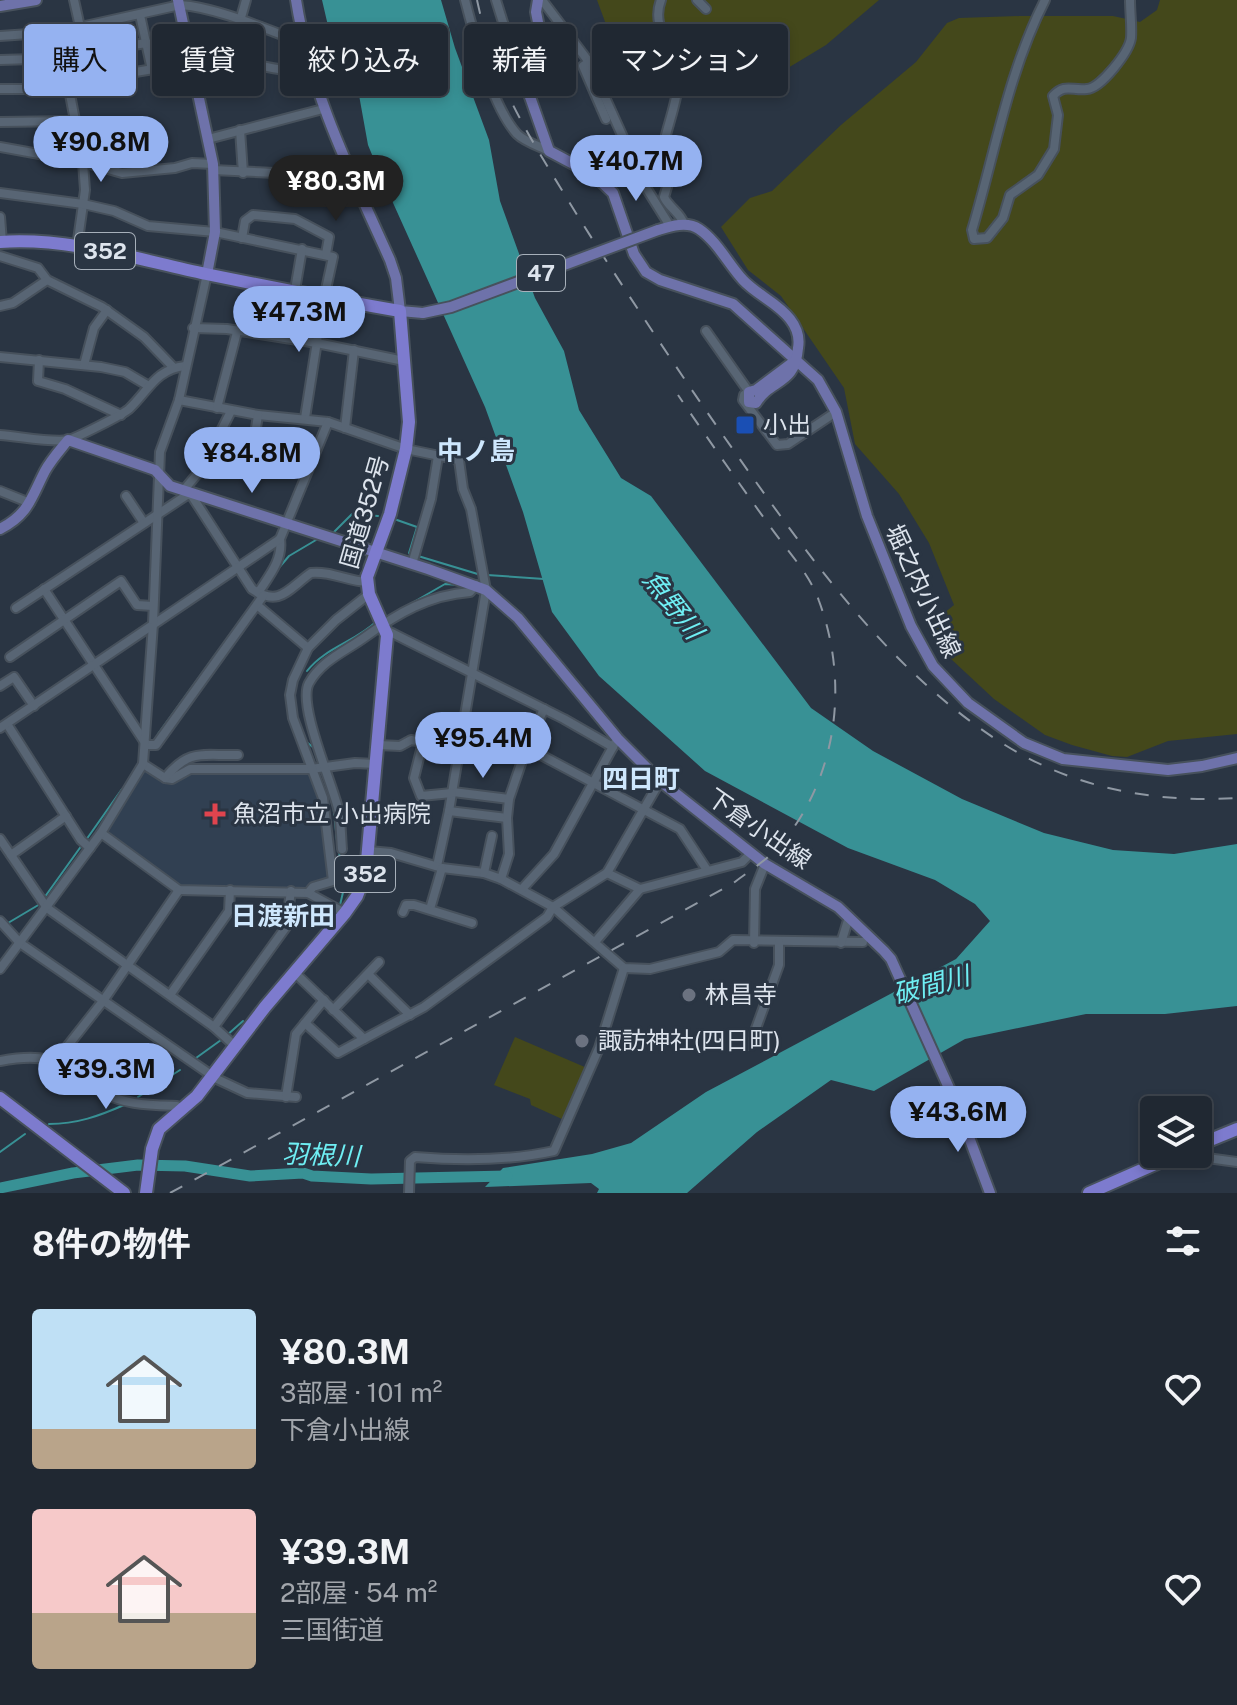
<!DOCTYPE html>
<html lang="ja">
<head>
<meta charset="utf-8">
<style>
  body { margin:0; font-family:"Public Sans","Noto Sans JP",sans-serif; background:#2d343e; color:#f1f3f6; height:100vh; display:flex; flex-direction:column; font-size:30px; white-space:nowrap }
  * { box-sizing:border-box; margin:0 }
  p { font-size:26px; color:#a2a6ac }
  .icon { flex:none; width:44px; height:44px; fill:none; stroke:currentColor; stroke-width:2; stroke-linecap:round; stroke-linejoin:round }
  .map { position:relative; height:1193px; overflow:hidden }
  .sheet { display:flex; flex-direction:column; background:#202832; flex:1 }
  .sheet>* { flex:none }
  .guide { position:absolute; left:24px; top:24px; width:800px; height:72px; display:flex; gap:16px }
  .fabs { position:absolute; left:1140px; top:1096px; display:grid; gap:16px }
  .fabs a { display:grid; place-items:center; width:72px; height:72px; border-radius:8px; background:#202832; box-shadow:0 4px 12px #0003,0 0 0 2px #3d444d; font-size:40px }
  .price { position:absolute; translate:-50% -68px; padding:0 18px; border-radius:28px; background:#95b2f1; color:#111; font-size:26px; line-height:52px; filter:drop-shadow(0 2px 4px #0008) }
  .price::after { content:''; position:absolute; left:50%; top:48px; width:24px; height:18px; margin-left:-12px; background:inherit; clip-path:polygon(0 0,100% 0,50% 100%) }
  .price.active { background:#222; color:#fff }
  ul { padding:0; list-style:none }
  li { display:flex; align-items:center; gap:24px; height:200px; padding:0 32px }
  li span { display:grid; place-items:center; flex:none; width:224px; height:160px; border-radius:8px; color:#555 }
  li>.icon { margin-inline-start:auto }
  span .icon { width:96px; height:96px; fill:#fffc; stroke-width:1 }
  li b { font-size:34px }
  h2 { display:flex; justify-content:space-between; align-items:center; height:96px; padding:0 32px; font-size:34px }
  .tag { padding:0 28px; border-radius:8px; background:#202832; box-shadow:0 4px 12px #0003,0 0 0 2px #3d444d; font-size:28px; line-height:72px }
  .tag.active { background:#95b2f1; color:#111 }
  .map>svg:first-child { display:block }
  .built { fill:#314052 }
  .green { fill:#44481b }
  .water { fill:#389195 }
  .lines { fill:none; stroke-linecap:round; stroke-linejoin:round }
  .stream { stroke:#389195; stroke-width:2 }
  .river { stroke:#389195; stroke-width:11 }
  .minor-casing { stroke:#47515c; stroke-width:12 }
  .major-casing { stroke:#47515c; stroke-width:14 }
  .highway-casing { stroke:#47515c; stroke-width:16 }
  .minor { stroke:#586574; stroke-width:8 }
  .major { stroke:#6e72aa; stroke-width:10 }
  .highway { stroke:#7d7bce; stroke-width:12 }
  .rail { stroke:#8f98a3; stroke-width:2; stroke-dasharray:14 14; stroke-linecap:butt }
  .major-bridge-casing { stroke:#47515c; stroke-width:14; stroke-linecap:butt }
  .major-bridge { stroke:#6e72aa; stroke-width:10 }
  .transit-dot { fill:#1a4fb4; stroke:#2a3543; stroke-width:3 }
  .health-dot { fill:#e0444e; stroke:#2a3543; stroke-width:3 }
  .worship-dot { fill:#6b7280; stroke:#2a3543; stroke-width:3 }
  .labels { text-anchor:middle; stroke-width:6; stroke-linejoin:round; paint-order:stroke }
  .shield { fill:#2a3543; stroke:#a7b0ba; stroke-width:2 }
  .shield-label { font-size:22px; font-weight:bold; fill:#dde4ed }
  .poi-label { font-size:24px; fill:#dde4ed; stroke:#2a3543; text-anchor:start }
  .street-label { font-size:24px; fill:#dde4ed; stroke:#2a3543 }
  .neighbourhood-label { font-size:26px; font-weight:bold; fill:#cee7fd; stroke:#2a3543 }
  .water-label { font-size:26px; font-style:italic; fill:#6feff4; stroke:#2a3543 }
</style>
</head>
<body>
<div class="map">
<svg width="1237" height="1193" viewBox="0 0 1237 1193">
  <rect width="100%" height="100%" fill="#2a3543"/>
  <polygon class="built" points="144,769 165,783 174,782 186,774 312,775 319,796 330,881 300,888 169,887 96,833"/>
  <g class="green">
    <polygon points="597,0 879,0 826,45 773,77 696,27 611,38"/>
    <polygon points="1160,0 1237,0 1237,734 1168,741 1127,757 1112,756 1072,745 1045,735 994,699 936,645 928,626 954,605 929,543 899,494 855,444 844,388 781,296 748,270 721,227 750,198 772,191 841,125 916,62 947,23 959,18 1020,16 1113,16 1140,22 1157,10"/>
    <polygon points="515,1037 587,1068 566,1116 562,1119 531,1105 530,1099 494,1085"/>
  </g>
  <polygon class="water" points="322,0 441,0 455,48 489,140 500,201 535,298 564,351 579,410 621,478 651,496 811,708 873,751 962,799 1044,833 1113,850 1174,854 1237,844 1237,1006 1165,1014 1086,1014 965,1039 874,1091 831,1080 757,1132 687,1193 597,1193 599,1189 591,1183 485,1187 503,1168 592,1154 631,1143 706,1092 956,959 990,921 975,904 935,880 848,848 705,771 599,676 552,612 523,512 485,407 380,174 368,145 359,95 332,43"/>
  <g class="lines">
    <g class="stream">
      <polyline points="397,520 417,527 409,553 412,554"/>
      <polyline points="334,532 352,514 378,516"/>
      <polyline points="418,556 481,575"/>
      <polyline points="277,570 289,556 316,540"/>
      <polyline points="487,575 544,579"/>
      <polyline points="405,607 445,584 460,585"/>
      <path d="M307,671C326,647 355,642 377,621"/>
      <polyline points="158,734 255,600"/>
      <polyline points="304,740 314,748"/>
      <polyline points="333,803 337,841"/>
      <polyline points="86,840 122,789"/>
      <polyline points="339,851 344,888 340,905"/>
      <polyline points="44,898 82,845"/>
      <polyline points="8,923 40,904"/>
      <polyline points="226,1036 243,1021"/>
      <polyline points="196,1058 221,1040"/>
      <polyline points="138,1097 180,1070"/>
      <path d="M49,1124C77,1124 99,1116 124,1105"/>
      <polyline points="0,1152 25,1134"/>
    </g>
    <polyline class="river" points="0,1188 73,1173 138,1165 185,1166 250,1176 303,1173 312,1176 371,1179 507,1176"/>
    <defs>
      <g id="minor">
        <polyline points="74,0 80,27"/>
        <path d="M465,0C475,37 491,105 517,134C525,142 539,146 549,151"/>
        <polyline points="496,0 520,77 529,94"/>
        <polyline points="542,0 589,62 645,186 670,226"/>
        <path d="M661,0C650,28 674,45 678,71C680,93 670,118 665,139L661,144L670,177L664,197C669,208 680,212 684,224"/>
        <polyline points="697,0 706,9"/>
        <path d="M1045,0C1008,73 995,153 972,230L974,239L987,238L1003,218L1010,195L1038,175L1054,149L1058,115L1053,96C1065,83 1072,91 1087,89C1101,88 1129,52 1131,38C1132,26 1130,13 1130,0"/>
        <polyline points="140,15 152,70"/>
        <polyline points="240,21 246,0"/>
        <polyline points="58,32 83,162 85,190 77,247"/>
        <path d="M0,36L58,32L180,5C216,7 268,30 303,43"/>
        <polyline points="0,60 34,59 147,43"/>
        <polyline points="248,62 260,27"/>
        <polyline points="589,62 583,66 606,119"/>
        <path d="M619,72C628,65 632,62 643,69L650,68L638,47"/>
        <path d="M0,89H34L213,59C246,60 278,73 310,71"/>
        <polyline points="0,122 76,121"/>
        <polyline points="240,130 243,173"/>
        <polyline points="208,139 323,109"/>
        <polyline points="0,147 83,162 122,173 175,168 192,163 213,164"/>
        <polyline points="213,170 316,175 349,168"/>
        <polyline points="0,193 83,204 114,211 148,226 215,232 333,257 323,303 305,418"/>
        <polyline points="0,217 2,242"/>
        <polyline points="242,238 245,221 253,215 295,219 329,237 326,254"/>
        <polyline points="0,256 38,268 47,280 102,307 144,337 173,367"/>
        <polyline points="295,290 302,249"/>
        <polyline points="0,306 13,303 47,280"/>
        <polyline points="193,328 227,329 317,343 404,361"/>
        <polyline points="706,331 749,392 744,395 743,400 777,445 788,444 836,412"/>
        <polyline points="0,357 101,367 125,372 147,385"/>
        <polyline points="39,360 38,381 65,389 121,415"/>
        <polyline points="84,365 94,328 107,310"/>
        <polyline points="179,400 258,415 328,422 406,449 459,460 463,489 471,509 486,590 449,811 437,866"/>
        <polyline points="217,408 237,332"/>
        <polyline points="345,428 354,350"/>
        <path d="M0,435C17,436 53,443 68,440C76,438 122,415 129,409C148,391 156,369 185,366"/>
        <polyline points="245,443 254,441 258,415"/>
        <polyline points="0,491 30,503"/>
        <polyline points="183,491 203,467 231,411"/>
        <polyline points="126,496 144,523"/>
        <polyline points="412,564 431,499 438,456"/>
        <polyline points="44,589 146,744"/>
        <path d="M258,593C269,576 283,560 280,539"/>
        <polyline points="257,605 308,648"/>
        <path d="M16,608L190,493L252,589C280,608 289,588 311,573C331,571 347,581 367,582"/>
        <polyline points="386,630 564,719 613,747"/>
        <polyline points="10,657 121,581 137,605 153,606"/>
        <polyline points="0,686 14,677 34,706"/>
        <polyline points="7,724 81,840 90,848"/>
        <polyline points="0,728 280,539 328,422"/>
        <polyline points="461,731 509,738 680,829 707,870"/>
        <polyline points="146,745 156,745 263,596"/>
        <polyline points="378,745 400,746 411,740 423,742"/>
        <polyline points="143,764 165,778 172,779 190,769 311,769 355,763 376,764"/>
        <path d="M165,778C190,748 202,756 238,755"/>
        <polyline points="453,792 509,799"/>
        <polyline points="452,793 421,796 414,778 423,742 461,746"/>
        <polyline points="449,811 507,818"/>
        <polyline points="101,833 179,890 308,893 345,913"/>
        <polyline points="0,839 47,908 214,1027 235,1046"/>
        <path d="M342,849C341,837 341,824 339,812C333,784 297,705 309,683C322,660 346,651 365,637C398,613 429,595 470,592L476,585"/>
        <polyline points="369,851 391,853 442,868 484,873 501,879 553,907 624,968 650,969 719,952 733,940 863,942"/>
        <polyline points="11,855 66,816"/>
        <polyline points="484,873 492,836"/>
        <polyline points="607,873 640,889"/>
        <polyline points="501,879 509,854 507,818 509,799 527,746 544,709"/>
        <polyline points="522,889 554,854 615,743"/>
        <polyline points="308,893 313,887 333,881 323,798 293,718 290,695 293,680 308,648 336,620 369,594"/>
        <polyline points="430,909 442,868"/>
        <polyline points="403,912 406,905 414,905 472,923"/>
        <polyline points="0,921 20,943 217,1079 247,1093 296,1097"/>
        <polyline points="595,942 640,889 742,862 751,853"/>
        <polyline points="754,943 755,889 765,864"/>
        <polyline points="841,943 849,917"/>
        <polyline points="0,969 101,833 143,764 153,624 160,452 179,400 207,274"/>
        <polyline points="294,972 364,1039 424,1007 547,917 553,907 607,873 660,781"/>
        <polyline points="368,974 410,1015"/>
        <polyline points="170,995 229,911 230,890"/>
        <polyline points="333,1010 379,962"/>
        <polyline points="305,1023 338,1053 364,1039"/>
        <polyline points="214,1027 286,927 291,891"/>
        <polyline points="750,1045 779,965 779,942"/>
        <path d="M0,1061C52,1051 57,1063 98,1090C122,1105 150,1105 177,1106L183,1109"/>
        <polyline points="55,1062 103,1001 179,890"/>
        <polyline points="286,1097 296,1034 324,1000"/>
        <polyline points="1178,1154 1237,1162"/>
        <path d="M409,1193L410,1161L415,1157C462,1161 508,1161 554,1151L599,1048L624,968"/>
      </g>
      <g id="major">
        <polyline points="178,0 213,164 215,232 207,274"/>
        <path d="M296,0C311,95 351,173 390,260L396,278L400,311L423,313"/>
        <polyline points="538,0 536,12 542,43 529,94 549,151 594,175 613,193 634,254 646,272 660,280 733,304 818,380 836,412 867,516 911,626 933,666 968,703 1024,743 1063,759 1168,770 1202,766 1237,758"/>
        <polyline points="0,6 36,0"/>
        <path d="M658,230C671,226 687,221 699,229C717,241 729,265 743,280C757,295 778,303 790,319C797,328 800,337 798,348C795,386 771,378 756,403L749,402V392L756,390L796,360"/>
        <path d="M0,529C29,514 31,498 45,471C51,460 60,450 68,440L155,470L170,486L428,569L486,590L518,618L618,739L660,781L765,864L838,907L884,951L891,959L958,1108L990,1193"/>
      </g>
      <g id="highway">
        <path d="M0,242C70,237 139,260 206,274C270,287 335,300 400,311L409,422L406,449L390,514L367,577L369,594L387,635L366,872L357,896L345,913L265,1007L197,1096L159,1129L152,1149L146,1193"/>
        <polyline points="0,1098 124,1193"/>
        <polyline points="1198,1145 1237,1129"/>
        <polyline points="1089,1193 1178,1154"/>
      </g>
    </defs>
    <use href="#minor" class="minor-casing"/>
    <use href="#major" class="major-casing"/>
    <use href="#highway" class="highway-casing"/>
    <use href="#minor" class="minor"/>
    <use href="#major" class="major"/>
    <use href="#highway" class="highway"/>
    <g class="rail">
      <path d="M477,0C494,78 519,120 560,187C589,235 620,282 651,329C690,388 730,446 771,503C837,594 909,685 1005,745C1076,789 1155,803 1237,798"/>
      <path d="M170,1193L732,884C749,871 769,859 783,842C838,774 849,682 819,601C810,574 785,548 769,525C738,482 708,439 678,395"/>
    </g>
    <defs>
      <polyline id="major-bridge" points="423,313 451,307 658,230"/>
    </defs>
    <use href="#major-bridge" class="major-bridge-casing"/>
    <use href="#major-bridge" class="major-bridge"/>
  </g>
  <rect class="transit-dot" x="735" y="415" width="20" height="20" rx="4"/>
  <path class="health-dot" d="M211 802h8v8h8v8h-8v8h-8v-8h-8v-8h8z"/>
  <g class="worship-dot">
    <circle cx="689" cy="995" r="8"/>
    <circle cx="582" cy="1041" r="8"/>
  </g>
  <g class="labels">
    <g class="shield">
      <rect x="75" y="233" width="60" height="36" rx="6"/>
      <rect x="517" y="255" width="48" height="36" rx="6"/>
      <rect x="335" y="856" width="60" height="36" rx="6"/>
    </g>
    <g class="shield-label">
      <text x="105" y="259">352</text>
      <text x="541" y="281">47</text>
      <text x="365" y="882">352</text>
    </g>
    <g class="poi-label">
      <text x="763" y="433">小出</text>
      <text x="233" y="822">魚沼市立 小出病院</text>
      <text x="705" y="1003">林昌寺</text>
      <text x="598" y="1049">諏訪神社(四日町)</text>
    </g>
    <g class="street-label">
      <text transform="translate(365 512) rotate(-74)" y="8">国道352号</text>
      <text transform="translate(923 591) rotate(65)" y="8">堀之内小出線</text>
      <text transform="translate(759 829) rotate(35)" y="8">下倉小出線</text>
    </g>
    <g class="neighbourhood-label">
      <text x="476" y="460">中ノ島</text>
      <text x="641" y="788">四日町</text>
      <text x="283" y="925">日渡新田</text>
    </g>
    <g class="water-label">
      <text transform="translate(673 605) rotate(52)" y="9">魚野川</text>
      <text transform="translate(931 985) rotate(-15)" y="9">破間川</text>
      <text transform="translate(321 1155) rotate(2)" y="9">羽根川</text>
    </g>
  </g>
</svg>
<div class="fabs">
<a><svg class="icon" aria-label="layers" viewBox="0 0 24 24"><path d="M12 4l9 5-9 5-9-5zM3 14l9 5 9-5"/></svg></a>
</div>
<b class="price" style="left:101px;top:184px">¥90.8M</b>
<b class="price" style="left:636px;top:203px">¥40.7M</b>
<b class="price active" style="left:336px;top:223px">¥80.3M</b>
<b class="price" style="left:299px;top:354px">¥47.3M</b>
<b class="price" style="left:252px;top:495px">¥84.8M</b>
<b class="price" style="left:483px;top:780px">¥95.4M</b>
<b class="price" style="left:106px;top:1111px">¥39.3M</b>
<b class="price" style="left:958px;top:1154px">¥43.6M</b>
<div class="guide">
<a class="tag active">購入</a>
<a class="tag">賃貸</a>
<a class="tag">絞り込み</a>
<a class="tag">新着</a>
<a class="tag">マンション</a>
</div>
</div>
<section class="sheet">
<h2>8件の物件<svg class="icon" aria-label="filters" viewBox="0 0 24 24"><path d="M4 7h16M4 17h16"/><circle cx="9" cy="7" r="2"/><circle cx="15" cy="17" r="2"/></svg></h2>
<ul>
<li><span style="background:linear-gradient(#bfe0f5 75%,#b9a48a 0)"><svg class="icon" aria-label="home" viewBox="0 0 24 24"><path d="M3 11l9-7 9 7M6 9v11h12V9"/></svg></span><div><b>¥80.3M</b><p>3部屋 · 101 m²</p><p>下倉小出線</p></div><svg class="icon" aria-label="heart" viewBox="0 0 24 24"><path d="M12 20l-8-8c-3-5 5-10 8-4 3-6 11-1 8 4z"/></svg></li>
<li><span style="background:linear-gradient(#f6c9c9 65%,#b9a48a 0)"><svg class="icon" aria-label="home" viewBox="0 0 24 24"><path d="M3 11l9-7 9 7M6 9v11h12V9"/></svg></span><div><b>¥39.3M</b><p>2部屋 · 54 m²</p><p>三国街道</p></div><svg class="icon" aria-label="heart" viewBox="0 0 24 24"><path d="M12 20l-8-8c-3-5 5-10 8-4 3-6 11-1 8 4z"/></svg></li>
</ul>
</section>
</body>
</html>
